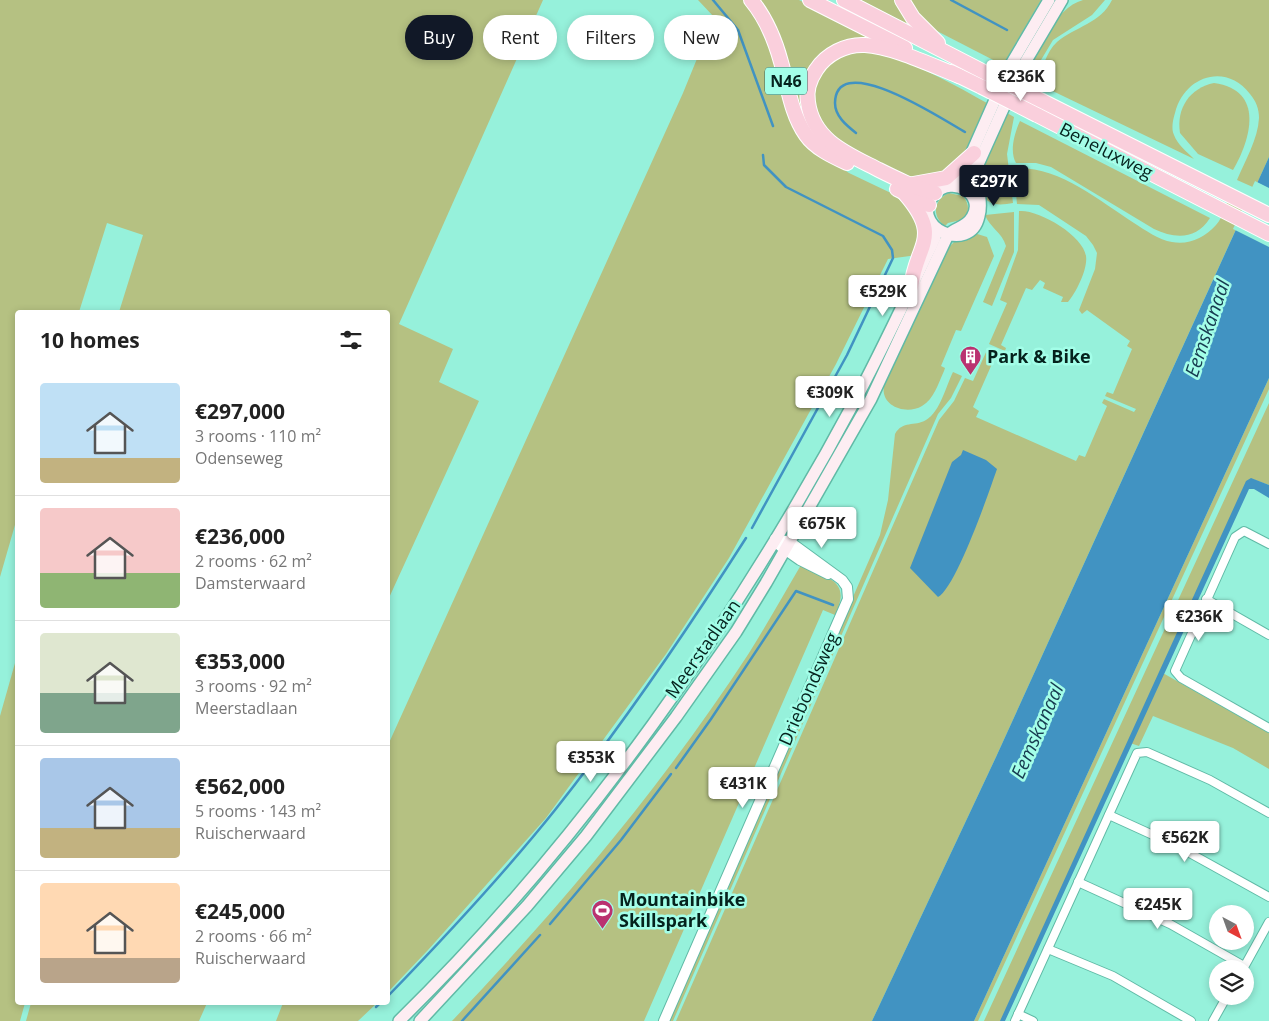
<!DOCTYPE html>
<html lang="en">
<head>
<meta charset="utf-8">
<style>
  body { margin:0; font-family:"Open Sans",sans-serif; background:#f2f2f2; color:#222; height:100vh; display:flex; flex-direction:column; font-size:19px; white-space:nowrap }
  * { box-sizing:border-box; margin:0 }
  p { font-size:16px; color:#767676 }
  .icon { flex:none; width:28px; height:28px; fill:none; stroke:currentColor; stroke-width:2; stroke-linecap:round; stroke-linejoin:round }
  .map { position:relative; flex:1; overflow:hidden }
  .drawer { position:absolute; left:15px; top:310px; width:375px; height:695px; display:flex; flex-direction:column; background:#fff; border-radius:5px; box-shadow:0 2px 8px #0003 }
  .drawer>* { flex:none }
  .banner { position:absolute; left:405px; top:15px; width:475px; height:45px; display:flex; gap:10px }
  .needle { width:32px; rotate:139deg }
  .fabs { position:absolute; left:1209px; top:905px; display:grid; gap:10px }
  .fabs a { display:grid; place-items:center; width:45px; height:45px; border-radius:50%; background:#fff; box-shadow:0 2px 8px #0003; font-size:25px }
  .price { position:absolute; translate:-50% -42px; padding:0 11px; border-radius:5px; background:#fff; color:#222; font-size:16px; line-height:32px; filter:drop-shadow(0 1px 2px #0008) }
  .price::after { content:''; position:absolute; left:50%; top:30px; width:15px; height:11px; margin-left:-8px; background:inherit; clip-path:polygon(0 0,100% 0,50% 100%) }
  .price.selected { background:#111827; color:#fff }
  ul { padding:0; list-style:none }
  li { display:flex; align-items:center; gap:15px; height:125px; padding:0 25px }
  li+li { border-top:1px solid #e0e0e0 }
  li span { display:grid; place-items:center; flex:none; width:140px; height:100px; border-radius:5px; color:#555 }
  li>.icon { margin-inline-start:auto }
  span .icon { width:60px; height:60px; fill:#fffc; stroke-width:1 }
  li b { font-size:21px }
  h2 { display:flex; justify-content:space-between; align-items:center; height:60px; padding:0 25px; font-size:21px }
  .tag { padding:0 18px; border-radius:22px; background:#fff; box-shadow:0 2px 8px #0003; font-size:18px; line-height:45px }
  .tag.selected { background:#111827; color:#fff }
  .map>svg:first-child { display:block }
  .green { fill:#b5c182 }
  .water { fill:#4193c2 }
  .pier { fill:#96f1db }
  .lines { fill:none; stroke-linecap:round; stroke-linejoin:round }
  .stream { stroke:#4193c2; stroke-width:2.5 }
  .minor-casing { stroke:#60baa6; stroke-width:10 }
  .tertiary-casing { stroke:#60baa6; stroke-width:12 }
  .secondary-casing { stroke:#60baa6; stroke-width:14 }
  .trunk-casing { stroke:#fff; stroke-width:16 }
  .minor { stroke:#fff; stroke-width:8 }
  .tertiary { stroke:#fff; stroke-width:10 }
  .secondary { stroke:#fdedf2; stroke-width:11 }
  .trunk { stroke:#facfdc; stroke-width:14 }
  .trunk-bridge-casing { stroke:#fff; stroke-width:16; stroke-linecap:butt }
  .trunk-bridge { stroke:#facfdc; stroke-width:14 }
  .labels { text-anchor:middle; stroke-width:5; stroke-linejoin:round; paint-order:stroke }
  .shield { fill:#a3fee8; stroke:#34645a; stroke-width:1 }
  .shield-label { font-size:16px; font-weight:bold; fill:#05221d }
  .street-label { font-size:18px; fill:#05221d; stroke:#a3fee8 }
  .poi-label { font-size:18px; font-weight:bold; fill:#05221d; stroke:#a3fee8; text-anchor:start }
  .water-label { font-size:19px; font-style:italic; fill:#163a4f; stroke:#a3fee8 }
</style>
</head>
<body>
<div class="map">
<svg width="1269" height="1021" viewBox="0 0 1269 1021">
  <rect width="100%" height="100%" fill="#96f1db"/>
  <g class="green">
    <polygon points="0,0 543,0 399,324 453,349 439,382 479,401 388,600 388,312 119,312 143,235 107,223 79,312 18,312 17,518 0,577"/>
    <polygon points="698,0 745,0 765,32 786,98 831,161 849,173 893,194 908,207 919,225 917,255 888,259 836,364 729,558 666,654 546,818 428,950 388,992 388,745 683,93 714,17"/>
    <polygon points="756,0 799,0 878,40 869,42 812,67 814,135 800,113"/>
    <polygon points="860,0 900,0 923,32"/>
    <polygon points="908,0 1041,0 1003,65 933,29 921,20"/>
    <path d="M1083,0H1105L1092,15L1053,40L1029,80L1026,78C1037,53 1054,8 1083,0Z"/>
    <path d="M1112,0H1269V157L1255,188L1237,180C1245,161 1258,139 1259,118C1259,109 1256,101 1250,94C1226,62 1184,76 1175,113C1173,119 1171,129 1174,135C1177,144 1187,152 1194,159L1036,83C1042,70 1046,52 1057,42C1075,27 1101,23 1112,0Z"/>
    <path d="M852,51C901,53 945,80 987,103L965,152L950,172L915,179L847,149L831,140L814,108L815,85L820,73L830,61Z"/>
    <path d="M1214,83C1265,90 1251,139 1233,170L1198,154L1180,133C1176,108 1190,88 1214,83Z"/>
    <path d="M1007,113L1014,117L1007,154L1013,203C1006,204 997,206 990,202C965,190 1000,130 1007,113Z"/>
    <path d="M1020,121L1210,218C1196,240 1175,239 1154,229L1051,167L1036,163H1016C1009,151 1015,132 1020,121Z"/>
    <path d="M1019,168C1061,168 1100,201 1134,223C1145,230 1159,240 1172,242C1189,245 1204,238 1216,225C1223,218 1226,204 1230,194L1248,203L996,757L872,1021H676L939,420L954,401L965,378L973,381L987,350L1003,357L1001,359L995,357L973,407L979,411L976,417L1076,461L1079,455L1085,457L1107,406L1102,403L1104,399L1134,412L1136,409L1105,396L1107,392L1113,394L1132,349L1127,346L1130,341L1087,310L1082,314L1079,310L1095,269L1097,253L1093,245L1086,236L1039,205L1017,204L1014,172Z"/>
    <path d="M949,193L963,196C970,205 970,213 961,220L948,223L945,226C931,216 934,199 949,193Z"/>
    <path d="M1019,211C1038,209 1083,235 1086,256C1088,269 1076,293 1068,302H1061L1063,297L1043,288L1045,283L1040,280L1032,290L1026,288L1001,345L1006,348L1005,351L989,344L1007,303L1000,300L1018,250Z"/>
    <path d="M1014,212V252L992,306L983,302L1006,246C1002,232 990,228 985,215Z"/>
    <path d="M974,233L987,237L994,256L961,331L956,330L941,366L945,368L944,371C938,384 934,399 922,406C905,416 877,405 885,382L949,247L956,240Z"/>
    <path d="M953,372L962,376L951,398L938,414L673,1021H668L880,535L888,500L895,434C903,420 914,427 926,420C940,412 946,386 953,372Z"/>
    <polygon points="1269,378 1269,389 978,1021 974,1021"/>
    <polygon points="1269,403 1269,485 1252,479 1161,672 1269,733 1269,769 1233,748 1153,716 1139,746 1130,743 1001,1021 984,1021"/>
    <path d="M801,565C828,579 852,580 835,615L823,610L644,1021H452C560,907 663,785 749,653C767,624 784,594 801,565Z"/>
    <polygon points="17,656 18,1002 25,1003 20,1021 0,1021 0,716"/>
    <polygon points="31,1003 31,1002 207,1003 199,1021 26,1021"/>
    <polygon points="283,1003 283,1002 377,1003 358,1021 276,1021"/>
  </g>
  <g class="water">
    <polygon points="1269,157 1269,378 974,1021 872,1021 996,757"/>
    <path d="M963,450L986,460L997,469C989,492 956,588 938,597L910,568L952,462L961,455Z"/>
    <polygon points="1251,478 1269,485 1269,498 1254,489 1249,489 1005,1021 1000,1021 1246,481"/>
  </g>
  <polygon class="pier" points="1255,181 1269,188 1269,247 1233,229"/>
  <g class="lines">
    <g class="stream">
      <polyline points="713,0 738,30 773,126"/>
      <polyline points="951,0 1007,30"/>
      <path d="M856,133C846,125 835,116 835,103C836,48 945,121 965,132"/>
      <polyline points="752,528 847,355 893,258 892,250 883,236 786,187 764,165 763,155"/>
      <polyline points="676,768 711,719 796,591 833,605"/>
      <polyline points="550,924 621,840 671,774"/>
      <path d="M388,996C446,936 503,875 555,810C624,723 686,632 746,538"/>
      <polyline points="376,1007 381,1002"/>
      <polyline points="462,1021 540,935"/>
    </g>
    <defs>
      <g id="minor">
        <polyline points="1269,544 1244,531 1235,537 1175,671 1181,678 1269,728"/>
        <polyline points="1206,599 1269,635"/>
        <polyline points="1109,815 1177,846 1269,897"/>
        <polyline points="1078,882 1170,924 1244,966"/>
        <polyline points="1048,949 1113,976 1191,1021"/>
        <polyline points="1243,969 1269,922"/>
        <polyline points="1018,1014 1033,1021"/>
        <polyline points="1015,1021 1137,753 1147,752 1210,780 1269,813"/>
        <polyline points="1213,1021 1227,996"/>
      </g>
      <g id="tertiary">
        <polyline points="780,546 800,560 828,574"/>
        <polyline points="664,1021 848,599 847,587 842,580 790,542 775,539"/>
      </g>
      <g id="secondary">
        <polyline points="972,178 1020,71 1062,0"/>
        <polyline points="957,186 1010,66 1049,0"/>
        <path d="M399,1021C583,841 738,620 859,393C886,342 910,290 935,238L937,229"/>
        <path d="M420,1021L527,906L586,836L676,717L736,632L766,583L871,399L948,235C955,227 966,228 972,217C986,194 952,175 935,194C906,225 970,257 979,216C983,202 977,185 975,171"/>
      </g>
      <g id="trunk">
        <path d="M751,0C766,18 775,40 781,62C788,86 791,114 806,135C815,148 832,156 847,163"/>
        <polyline points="810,0 905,48"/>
        <polyline points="844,0 988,74"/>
        <polyline points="902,0 913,18 938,43"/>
        <polyline points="951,72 982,87"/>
        <polyline points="1042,101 1269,215"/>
        <polyline points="1037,115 1269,234"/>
        <polyline points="913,184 946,178 974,153"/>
        <polyline points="897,189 929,205"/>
        <path d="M935,193C915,188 897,179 879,170C848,154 813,141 808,102C806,91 810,79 816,70C826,54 846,44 865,45C891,46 933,66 959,76"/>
        <path d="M905,194C943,238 916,244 911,287"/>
      </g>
    </defs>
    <use href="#minor" class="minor-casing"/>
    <use href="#tertiary" class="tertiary-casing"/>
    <use href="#secondary" class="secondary-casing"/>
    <use href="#trunk" class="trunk-casing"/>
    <use href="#minor" class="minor"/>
    <use href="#tertiary" class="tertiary"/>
    <use href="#secondary" class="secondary"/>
    <use href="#trunk" class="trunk"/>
    <defs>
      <g id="trunk-bridge">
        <polyline points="988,74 1042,101"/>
        <polyline points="982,87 1037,115"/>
      </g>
    </defs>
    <use href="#trunk-bridge" class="trunk-bridge-casing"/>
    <use href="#trunk-bridge" class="trunk-bridge"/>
  </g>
  <defs>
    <symbol id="building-pin" viewBox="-11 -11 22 30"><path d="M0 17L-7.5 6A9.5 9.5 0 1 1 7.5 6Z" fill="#ba3270" stroke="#a3fee8"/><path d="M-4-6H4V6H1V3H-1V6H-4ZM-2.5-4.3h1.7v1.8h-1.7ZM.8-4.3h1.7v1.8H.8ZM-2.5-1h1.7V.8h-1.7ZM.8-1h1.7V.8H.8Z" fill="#fff"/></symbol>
    <symbol id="stadium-pin" viewBox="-11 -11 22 30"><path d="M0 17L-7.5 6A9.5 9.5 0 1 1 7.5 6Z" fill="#ba3270" stroke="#a3fee8"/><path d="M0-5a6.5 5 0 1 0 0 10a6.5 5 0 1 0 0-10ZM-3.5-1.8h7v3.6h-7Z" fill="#fff"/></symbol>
  </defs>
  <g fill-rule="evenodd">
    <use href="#building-pin" x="958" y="344" width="25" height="34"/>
    <use href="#stadium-pin" x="590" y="898" width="25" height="34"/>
  </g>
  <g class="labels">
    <rect class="shield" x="765" y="67.5" width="42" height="27" rx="4"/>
    <g class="shield-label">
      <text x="786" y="87">N46</text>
    </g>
    <g class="street-label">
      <text transform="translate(1106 151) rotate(27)" y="6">Beneluxweg</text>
      <text transform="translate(703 649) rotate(-55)" y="6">Meerstadlaan</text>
      <text transform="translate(809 689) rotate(-66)" y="6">Driebondsweg</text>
    </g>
    <g class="poi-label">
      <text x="987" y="363">Park &amp; Bike</text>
      <text x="619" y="906">Mountainbike<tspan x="619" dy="21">Skillspark</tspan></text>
    </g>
    <g class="water-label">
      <text transform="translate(1207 328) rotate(-71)" y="7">Eemskanaal</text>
      <text transform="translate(1037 731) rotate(-66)" y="7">Eemskanaal</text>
    </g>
  </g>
</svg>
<div class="fabs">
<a><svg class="needle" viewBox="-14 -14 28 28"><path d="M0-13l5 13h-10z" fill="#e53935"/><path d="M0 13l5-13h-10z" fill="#767676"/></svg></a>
<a><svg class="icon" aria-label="layers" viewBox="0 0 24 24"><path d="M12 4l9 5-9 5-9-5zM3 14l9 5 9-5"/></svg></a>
</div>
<b class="price" style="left:1021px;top:102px">€236K</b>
<b class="price selected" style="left:994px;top:207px">€297K</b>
<b class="price" style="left:883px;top:317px">€529K</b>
<b class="price" style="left:830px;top:418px">€309K</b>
<b class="price" style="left:822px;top:549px">€675K</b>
<b class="price" style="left:1199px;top:642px">€236K</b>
<b class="price" style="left:591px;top:783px">€353K</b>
<b class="price" style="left:743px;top:809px">€431K</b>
<b class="price" style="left:1185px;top:863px">€562K</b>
<b class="price" style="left:1158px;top:930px">€245K</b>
<div class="banner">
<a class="tag selected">Buy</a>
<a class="tag">Rent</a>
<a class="tag">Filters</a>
<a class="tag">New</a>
</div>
<section class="drawer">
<h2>10 homes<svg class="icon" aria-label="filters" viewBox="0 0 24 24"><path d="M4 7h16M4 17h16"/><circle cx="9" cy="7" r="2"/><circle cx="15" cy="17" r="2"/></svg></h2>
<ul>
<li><span style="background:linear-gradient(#bfe0f5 75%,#c2b280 0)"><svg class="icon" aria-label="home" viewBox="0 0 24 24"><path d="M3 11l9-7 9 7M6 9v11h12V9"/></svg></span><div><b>€297,000</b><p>3 rooms · 110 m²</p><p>Odenseweg</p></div></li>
<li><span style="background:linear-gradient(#f6c9c9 65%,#8fb573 0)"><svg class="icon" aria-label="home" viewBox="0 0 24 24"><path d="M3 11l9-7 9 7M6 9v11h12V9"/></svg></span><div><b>€236,000</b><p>2 rooms · 62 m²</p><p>Damsterwaard</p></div></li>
<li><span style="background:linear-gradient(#dfe7d0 60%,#7fa58c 0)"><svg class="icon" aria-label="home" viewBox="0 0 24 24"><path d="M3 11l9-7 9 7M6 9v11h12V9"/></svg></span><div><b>€353,000</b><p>3 rooms · 92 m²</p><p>Meerstadlaan</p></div></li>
<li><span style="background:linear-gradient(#a9c7e8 70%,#c2b280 0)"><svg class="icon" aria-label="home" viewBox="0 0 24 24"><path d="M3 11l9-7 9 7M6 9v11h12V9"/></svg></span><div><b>€562,000</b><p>5 rooms · 143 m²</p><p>Ruischerwaard</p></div></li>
<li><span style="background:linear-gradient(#ffd9b3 75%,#b9a48a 0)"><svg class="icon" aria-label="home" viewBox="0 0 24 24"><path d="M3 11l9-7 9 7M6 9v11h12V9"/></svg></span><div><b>€245,000</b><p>2 rooms · 66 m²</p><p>Ruischerwaard</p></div></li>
</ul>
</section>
</div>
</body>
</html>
